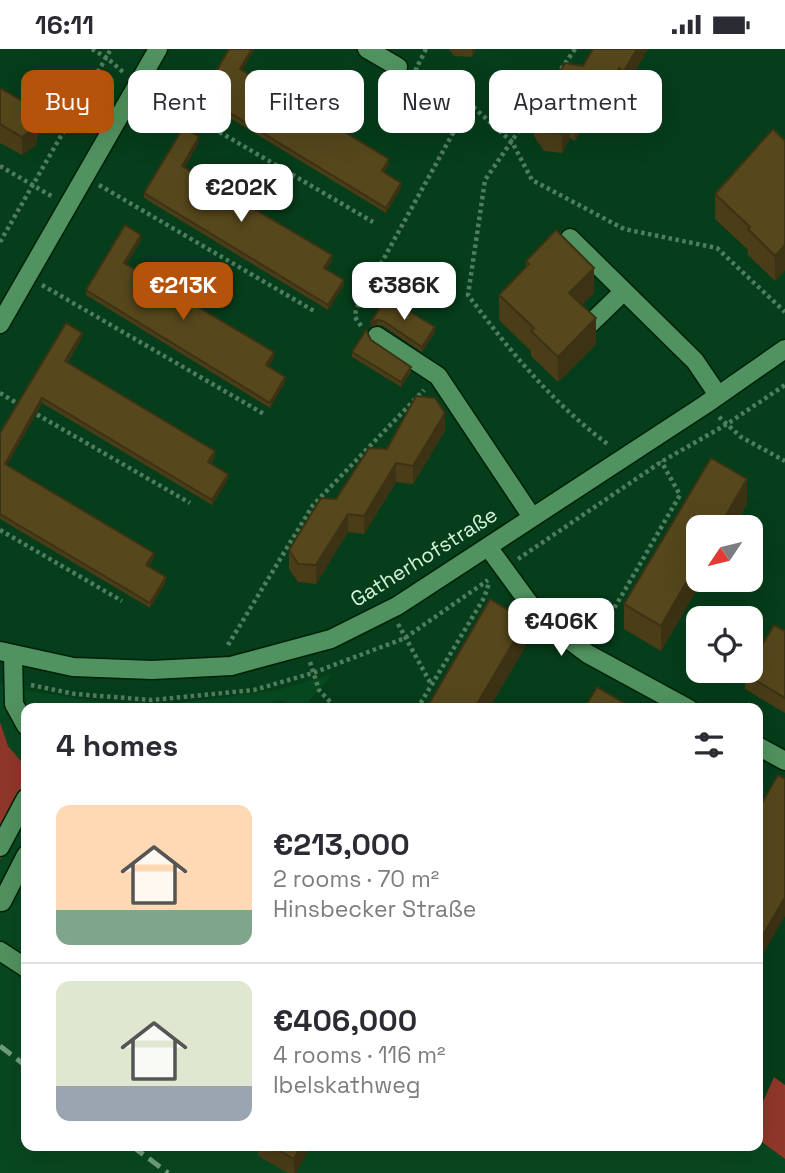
<!DOCTYPE html>
<html lang="en">
<head>
<meta charset="utf-8">
<style>
  body { margin:0; font-family:"Space Grotesk",sans-serif; background:#f2f2f3; color:#2b2b33; height:100vh; display:flex; flex-direction:column; font-size:26px; white-space:nowrap }
  * { box-sizing:border-box; margin:0 }
  p { font-size:23px; color:#7c7c81 }
  .icon { flex:none; width:38px; height:38px; fill:none; stroke:currentColor; stroke-width:2; stroke-linecap:round; stroke-linejoin:round }
  .map { position:relative; flex:1; overflow:hidden }
  .sheet { position:absolute; left:21px; top:654px; width:742px; height:448px; display:flex; flex-direction:column; background:#fff; border-radius:14px; box-shadow:0 7px 28px #0002 }
  .sheet>* { flex:none }
  .hud { position:absolute; left:21px; top:21px; width:744px; height:63px; display:flex; gap:14px }
  .needle { width:46px; rotate:235deg }
  .fabs { position:absolute; left:686px; top:466px; display:grid; gap:14px }
  .fabs a { display:grid; place-items:center; width:77px; height:77px; border-radius:14px; background:#fff; box-shadow:0 7px 28px #0002; font-size:35px }
  .price { position:absolute; translate:-50% -60px; padding:0 16px; border-radius:14px; background:#fff; color:#222; font-size:23px; line-height:46px; filter:drop-shadow(0 2px 4px #0008) }
  .price::after { content:''; position:absolute; left:50%; top:42px; width:21px; height:16px; margin-left:-10px; background:inherit; clip-path:polygon(0 0,100% 0,50% 100%) }
  .price.active { background:#b45309; color:#fff }
  ul { padding:0; list-style:none }
  li { display:flex; align-items:center; gap:21px; height:175px; padding:0 35px }
  li+li { border-top:2px solid #e1e1e2 }
  li span { display:grid; place-items:center; flex:none; width:196px; height:140px; border-radius:14px; color:#555 }
  li>.icon { margin-inline-start:auto }
  span .icon { width:84px; height:84px; fill:#fffc; stroke-width:1 }
  li b { font-size:30px }
  h2 { display:flex; justify-content:space-between; align-items:center; height:84px; padding:0 35px; font-size:30px }
  .pill { padding:0 24px; border-radius:14px; background:#fff; box-shadow:0 7px 28px #0002; font-size:24px; line-height:63px }
  .pill.active { background:#b45309; color:#fff }
  .status { display:flex; justify-content:space-between; align-items:center; height:49px; padding:0 35px; background:#fff; direction:ltr }
  .status svg { height:19px; fill:currentColor }
  .map>svg:first-child { display:block }
  .built { fill:#084820 }
  .green { fill:#91372b }
  .lines { fill:none; stroke-linecap:round; stroke-linejoin:round }
  .minor-casing { stroke:#002109; stroke-width:21 }
  .path { stroke:#4f7e5e; stroke-width:4.5; stroke-dasharray:3.5 3.5; stroke-linecap:butt }
  .minor { stroke:#519360; stroke-width:18 }
  .rail { stroke:#719d7d; stroke-width:5; stroke-dasharray:14 7; stroke-linecap:butt }
  .wall { fill:#4a3d18 }
  .shaded-wall { fill:#3c3214 }
  .building { fill:#56471c; stroke:#3c3214; stroke-width:2 }
  .labels { text-anchor:middle; stroke-width:5; stroke-linejoin:round; paint-order:stroke }
  .street-label { font-size:21px; fill:#d1f3d7; stroke:#063d1a }
</style>
</head>
<body>
<div class="status"><b>16:11</b><svg viewBox="0 0 49 12"><path d="M0 12V9h3v3zM5 12V6h3v6zM10 12V3h3v9zM15 12V0h3v12zM26 1h20v11H26zM47 4h2v5h-2z"/></svg></div>
<div class="map">
<svg width="785" height="1124" viewBox="0 0 785 1124">
  <rect width="100%" height="100%" fill="#063d1a"/>
  <g class="built">
    <polygon points="333,625 302,660 294,660 282,651 272,653 268,660 26,660 26,718 8,697 0,673 0,634 30,642 101,653 164,656 277,641"/>
    <polygon points="26,772 26,1097 758,1097 758,1090 785,1110 785,1124 0,1124 0,811"/>
  </g>
  <g class="green">
    <polygon points="0,673 8,697 26,718 26,772 0,811"/>
    <polygon points="774,1028 785,1036 785,1110 758,1090 758,1064"/>
  </g>
  <g class="lines">
    <defs>
      <g id="minor">
        <polyline points="367,0 398,18"/>
        <polyline points="570,189 695,312 718,346"/>
        <polyline points="0,275 158,0"/>
        <polyline points="590,275 623,243"/>
        <polyline points="377,287 438,327 532,468"/>
        <polyline points="488,498 540,569 588,605 689,660"/>
        <polyline points="0,602 73,618 152,621 231,617 331,590 397,557 706,355 785,300"/>
        <polyline points="13,605 14,655 26,677"/>
        <polyline points="758,697 785,712"/>
        <polyline points="0,798 26,749"/>
        <polyline points="2,853 26,806"/>
        <polyline points="0,902 26,919"/>
      </g>
    </defs>
    <use href="#minor" class="minor-casing"/>
    <g class="path">
      <polyline points="92,0 107,9 123,23"/>
      <polyline points="426,0 416,20 470,55 512,93 532,131 624,180 717,199 785,263"/>
      <path d="M575,0L485,131L468,246C509,301 553,355 609,396"/>
      <polyline points="153,44 373,173"/>
      <polyline points="0,117 53,148"/>
      <polyline points="99,136 314,262"/>
      <polyline points="0,193 111,0"/>
      <polyline points="42,236 264,365"/>
      <polyline points="361,277 355,268 356,260 469,55"/>
      <polyline points="0,344 20,356"/>
      <polyline points="31,362 190,454"/>
      <polyline points="719,368 741,388 785,412"/>
      <polyline points="0,481 122,552"/>
      <polyline points="518,510 661,413 727,375 785,336"/>
      <polyline points="398,575 431,635"/>
      <polyline points="597,589 680,446 661,412"/>
      <polyline points="228,596 313,456 424,341"/>
      <polyline points="310,613 319,641 337,660"/>
      <polyline points="31,636 75,645 152,651 254,641 313,624 405,589 488,531"/>
      <polyline points="417,660 484,549 489,534"/>
    </g>
    <use href="#minor" class="minor"/>
    <g class="rail">
      <polyline points="0,997 26,1017"/>
      <polyline points="132,1097 168,1124"/>
    </g>
  </g>
  <g class="wall">
    <polygon points="449,0 476,0 472,8 454,7"/>
    <polygon points="593,0 648,0 624,41 619,38 611,52 600,50 575,92 570,89 562,104 544,102 534,87 534,68 583,17"/>
    <polygon points="242,21 389,115 384,123 401,139 386,164 202,52 202,47"/>
    <polygon points="0,39 38,79 36,96 22,106 0,94"/>
    <polygon points="785,92 785,221 775,232 748,206 748,201 715,170 715,145"/>
    <polygon points="199,93 184,119 332,212 326,220 344,236 328,261 144,149 144,144"/>
    <polygon points="141,191 126,216 274,309 268,318 285,333 270,359 86,246 86,241"/>
    <polygon points="526,212 594,244 582,256 596,295 558,333 531,307 531,302 499,271 499,246 526,219"/>
    <polygon points="386,248 435,283 422,303 383,277 377,276 371,278"/>
    <polygon points="82,289 68,313 215,407 211,415 228,430 212,456 42,354 7,416 154,509 149,517 166,533 150,559 0,470 0,384"/>
    <polygon points="371,291 411,323 401,338 352,308 352,303"/>
    <polygon points="445,382 413,435 396,433 364,485 348,483 316,535 298,533 289,520 289,501 336,450 387,400"/>
    <polygon points="711,409 747,430 747,455 734,478 698,478 698,530 703,530 661,602 624,580 624,555"/>
    <polygon points="785,582 785,664 745,640 745,625"/>
    <polygon points="258,1097 311,1097 296,1124 288,1124 258,1107"/>
  </g>
  <g class="shaded-wall">
    <polygon points="252,0 255,0 240,25 240,20"/>
    <polygon points="472,0 476,0 472,8"/>
    <polygon points="637,0 648,0 624,41 624,22"/>
    <polygon points="619,19 619,38 611,52 611,33"/>
    <polygon points="600,32 600,50 575,92 575,73"/>
    <polygon points="38,61 36,96 22,106 22,88"/>
    <polygon points="570,71 570,89 562,104 562,85"/>
    <polygon points="199,88 199,93 182,123 182,117"/>
    <polygon points="389,110 389,115 382,127 382,122"/>
    <polygon points="401,134 401,139 386,164 386,159"/>
    <polygon points="141,186 141,191 124,219 124,214"/>
    <polygon points="785,196 785,221 775,232 775,207"/>
    <polygon points="332,206 332,212 324,224 324,219"/>
    <polygon points="594,219 594,244 569,269 569,244"/>
    <polygon points="344,231 344,236 328,261 328,256"/>
    <polygon points="596,269 596,295 558,333 558,308"/>
    <polygon points="377,271 377,276 371,278 371,273"/>
    <polygon points="435,278 435,283 422,303 422,298"/>
    <polygon points="82,284 82,289 65,317 65,312"/>
    <polygon points="274,303 274,309 266,321 266,316"/>
    <polygon points="411,318 411,323 401,338 401,333"/>
    <polygon points="285,328 285,333 270,359 270,354"/>
    <polygon points="42,349 42,354 5,420 5,415"/>
    <polygon points="445,364 445,382 413,435 413,417"/>
    <polygon points="215,402 215,407 208,418 208,413"/>
    <polygon points="396,414 396,433 364,485 364,467"/>
    <polygon points="228,425 228,430 212,456 212,451"/>
    <polygon points="747,430 747,455 734,478 719,478"/>
    <polygon points="348,465 348,483 316,535 316,516"/>
    <polygon points="154,504 154,509 146,521 146,516"/>
    <polygon points="698,513 698,530 703,530 661,602 661,577"/>
    <polygon points="166,528 166,533 150,559 150,554"/>
    <polygon points="526,572 526,597 489,660 474,660"/>
    <polygon points="785,848 785,867 758,914 758,895"/>
    <polygon points="301,1097 311,1097 296,1124 294,1124 294,1110"/>
  </g>
  <g class="building">
    <polygon points="229,0 252,0 240,20 389,110 382,122 401,134 386,159 202,47"/>
    <polygon points="593,0 637,0 624,22 619,19 611,33 600,32 575,73 570,71 562,85 544,83 534,68 565,14 583,17"/>
    <polygon points="0,39 38,61 36,78 22,88 0,75"/>
    <polygon points="183,79 199,88 182,117 332,206 324,219 344,231 328,256 144,144"/>
    <polygon points="773,80 785,92 785,196 775,207 748,180 750,178 715,145"/>
    <polygon points="125,176 141,186 124,214 274,303 266,316 285,328 270,354 86,241"/>
    <polygon points="556,181 594,219 569,244 596,269 558,308 531,282 534,279 499,246 529,215 526,212"/>
    <polygon points="386,248 435,278 422,298 383,272 377,271 371,273"/>
    <polygon points="66,274 82,284 65,312 215,402 208,413 228,425 212,451 42,349 5,415 154,504 146,516 166,528 150,554 0,465 0,384"/>
    <polygon points="366,281 371,291 411,318 401,333 352,303"/>
    <polygon points="416,347 435,349 445,364 413,417 396,414 364,467 348,465 316,516 298,515 289,501 321,449 336,450 369,399 387,400"/>
    <polygon points="711,409 747,430 719,478 698,478 698,513 661,577 624,555"/>
    <polygon points="490,550 526,572 474,660 426,660"/>
    <polygon points="774,576 785,582 785,649 745,625 747,621 751,621 751,615"/>
    <polygon points="597,638 634,660 584,660"/>
    <polygon points="778,726 785,730 785,848 758,895 758,761"/>
    <polygon points="271,1097 301,1097 294,1110"/>
  </g>
  <g class="labels">
    <g class="street-label">
      <text transform="translate(424 508) rotate(-32)" y="7">Gatherhofstraße</text>
    </g>
  </g>
</svg>
<div class="fabs">
<a><svg class="needle" viewBox="-14 -14 28 28"><path d="M0-13l5 13h-10z" fill="#e53935"/><path d="M0 13l5-13h-10z" fill="#7c7c81"/></svg></a>
<a><svg class="icon" aria-label="locate" viewBox="0 0 24 24"><circle cx="12" cy="12" r="6"/><path d="M12 2v4M12 18v4M2 12h4M18 12h4"/></svg></a>
</div>
<b class="price" style="left:241px;top:175px">€202K</b>
<b class="price active" style="left:183px;top:273px">€213K</b>
<b class="price" style="left:404px;top:273px">€386K</b>
<b class="price" style="left:561px;top:609px">€406K</b>
<div class="hud">
<a class="pill active">Buy</a>
<a class="pill">Rent</a>
<a class="pill">Filters</a>
<a class="pill">New</a>
<a class="pill">Apartment</a>
</div>
<section class="sheet">
<h2>4 homes<svg class="icon" aria-label="filters" viewBox="0 0 24 24"><path d="M4 7h16M4 17h16"/><circle cx="9" cy="7" r="2"/><circle cx="15" cy="17" r="2"/></svg></h2>
<ul>
<li><span style="background:linear-gradient(#ffd9b3 75%,#7fa58c 0)"><svg class="icon" aria-label="home" viewBox="0 0 24 24"><path d="M3 11l9-7 9 7M6 9v11h12V9"/></svg></span><div><b>€213,000</b><p>2 rooms · 70 m²</p><p>Hinsbecker Straße</p></div></li>
<li><span style="background:linear-gradient(#dfe7d0 75%,#9aa5b1 0)"><svg class="icon" aria-label="home" viewBox="0 0 24 24"><path d="M3 11l9-7 9 7M6 9v11h12V9"/></svg></span><div><b>€406,000</b><p>4 rooms · 116 m²</p><p>Ibelskathweg</p></div></li>
</ul>
</section>
</div>
</body>
</html>
